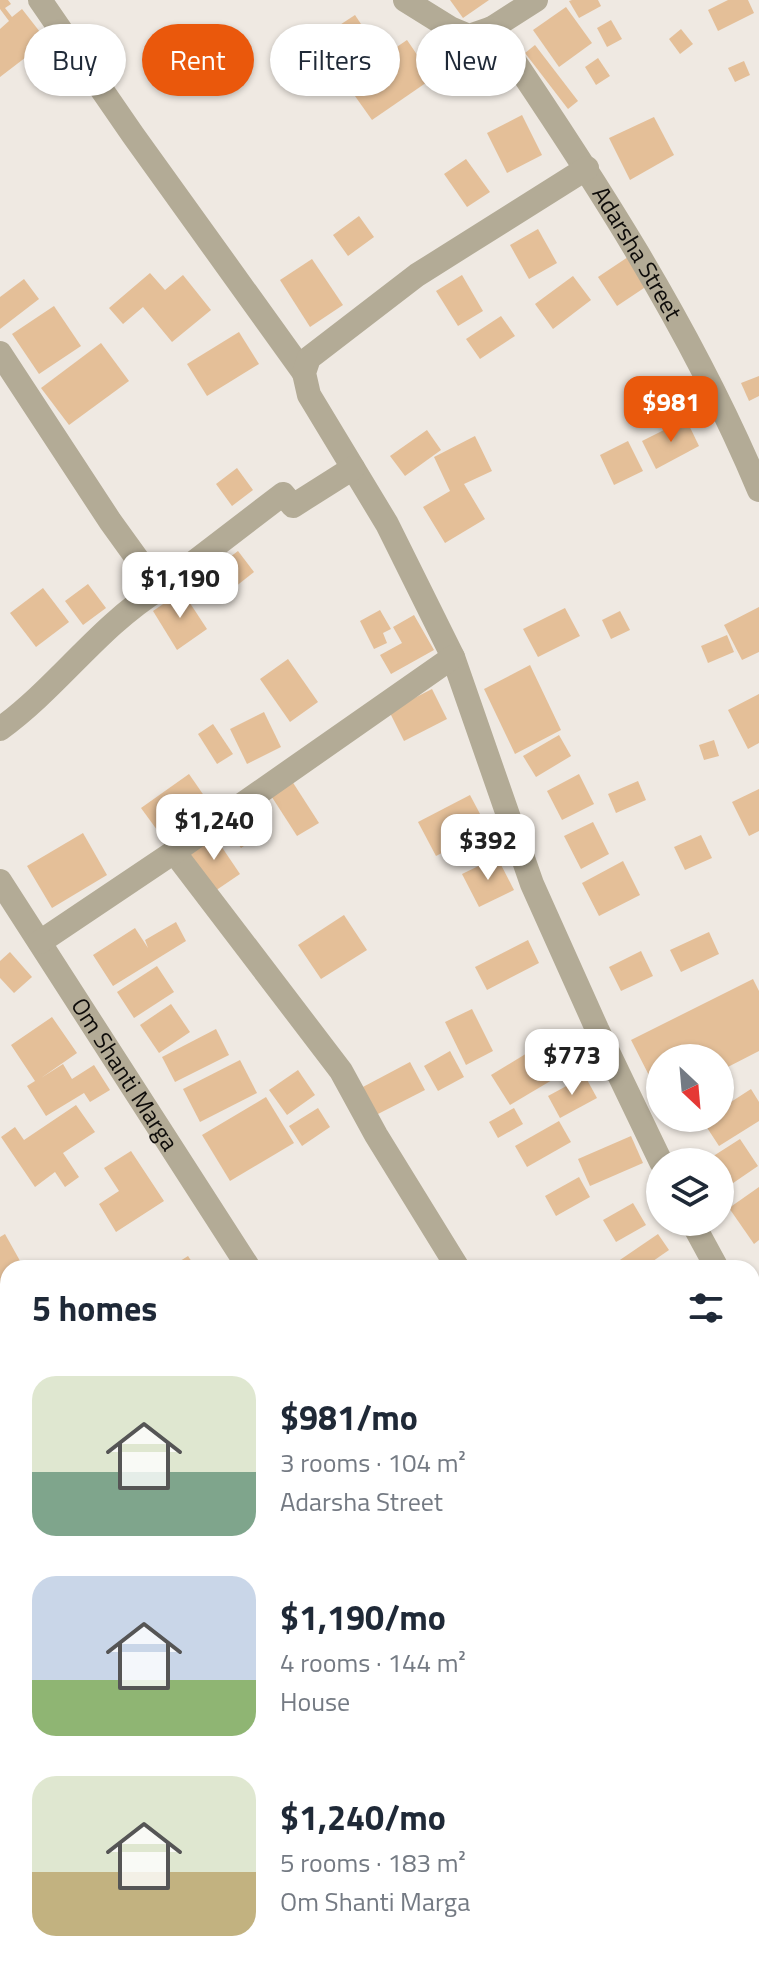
<!DOCTYPE html>
<html lang="en">
<head>
<meta charset="utf-8">
<style>
  body { margin:0; font-family:"Titillium Web",sans-serif; background:#f2f2f3; color:#1f2937; height:100vh; display:flex; flex-direction:column; font-size:30px; white-space:nowrap }
  * { box-sizing:border-box; margin:0 }
  p { font-size:26px; color:#747a83 }
  .icon { flex:none; width:44px; height:44px; fill:none; stroke:currentColor; stroke-width:2; stroke-linecap:round; stroke-linejoin:round }
  .map { position:relative; flex:1; overflow:hidden }
  .drawer { position:absolute; left:0px; top:1260px; width:760px; height:714px; display:flex; flex-direction:column; background:#fff; border-radius:24px 24px 0 0; box-shadow:0 2px 6px #0004 }
  .drawer>* { flex:none }
  .top-card { position:absolute; left:24px; top:24px; width:712px; height:72px; display:flex; gap:16px }
  .needle { width:52px; rotate:154deg }
  .fabs { position:absolute; left:646px; top:1044px; display:grid; gap:16px }
  .fabs a { display:grid; place-items:center; width:88px; height:88px; border-radius:50%; background:#fff; box-shadow:0 2px 6px #0004; font-size:40px }
  .price { position:absolute; translate:-50% -68px; padding:0 18px; border-radius:16px; background:#fff; color:#222; font-size:26px; line-height:52px; filter:drop-shadow(0 2px 4px #0008) }
  .price::after { content:''; position:absolute; left:50%; top:48px; width:24px; height:18px; margin-left:-12px; background:inherit; clip-path:polygon(0 0,100% 0,50% 100%) }
  .price.current { background:#ea580c; color:#fff }
  ul { padding:0; list-style:none }
  li { display:flex; align-items:center; gap:24px; height:200px; padding:0 32px }
  li span { display:grid; place-items:center; flex:none; width:224px; height:160px; border-radius:24px; color:#555 }
  li>.icon { margin-inline-start:auto }
  span .icon { width:96px; height:96px; fill:#fffc; stroke-width:1 }
  li b { font-size:34px }
  h2 { display:flex; justify-content:space-between; align-items:center; height:96px; padding:0 32px; font-size:34px }
  .tag { padding:0 28px; border-radius:36px; background:#fff; box-shadow:0 2px 6px #0004; font-size:28px; line-height:72px }
  .tag.current { background:#ea580c; color:#fff }
  .map>svg:first-child { display:block }
  .building { fill:#e4bf98 }
  .lines { fill:none; stroke-linecap:round; stroke-linejoin:round }
  .service { stroke:#b3ab96; stroke-width:12 }
  .minor { stroke:#b3ab96; stroke-width:24 }
  .labels { text-anchor:middle; stroke-width:6; stroke-linejoin:round; paint-order:stroke }
  .street-label { font-size:24px; fill:#0e0c0a; stroke:#fff }
</style>
</head>
<body>
<div class="map">
<svg width="759" height="1973" viewBox="0 0 759 1973">
  <rect width="100%" height="100%" fill="#efe9e2"/>
  <g class="building">
    <polygon points="0,0 8,0 11,4 5,8 12,17 22,9 47,41 0,77 0,29 9,21 0,9"/>
    <polygon points="450,0 489,0 463,18"/>
    <polygon points="572,0 598,0 601,6 579,18 569,1"/>
    <polygon points="728,0 748,0 754,13 718,31 708,10"/>
    <polygon points="566,7 592,43 559,67 533,30"/>
    <polygon points="355,15 371,39 340,60 323,36"/>
    <polygon points="611,20 622,39 607,47 597,28"/>
    <polygon points="681,29 693,44 680,54 669,39"/>
    <polygon points="407,40 433,78 372,120 345,82"/>
    <polygon points="535,45 578,101 568,109 525,53"/>
    <polygon points="598,58 610,76 596,85 585,67"/>
    <polygon points="744,61 750,75 735,82 728,68"/>
    <polygon points="522,115 542,155 507,173 487,133"/>
    <polygon points="654,117 674,155 630,180 609,138"/>
    <polygon points="466,159 490,192 467,207 444,174"/>
    <polygon points="359,216 374,237 348,256 333,235"/>
    <polygon points="538,229 557,263 529,279 510,245"/>
    <polygon points="631,255 650,284 617,306 598,277"/>
    <polygon points="312,259 343,305 310,327 280,280"/>
    <polygon points="150,273 165,290 183,275 211,310 172,342 143,307 123,324 109,308"/>
    <polygon points="462,275 483,311 458,326 436,291"/>
    <polygon points="573,276 591,300 553,329 535,304"/>
    <polygon points="24,279 39,299 0,329 0,297"/>
    <polygon points="54,306 81,346 39,374 12,334"/>
    <polygon points="501,316 515,336 480,359 466,339"/>
    <polygon points="239,332 259,364 207,396 187,364"/>
    <polygon points="101,343 129,381 69,425 41,388"/>
    <polygon points="759,376 759,396 749,401 741,383"/>
    <polygon points="686,419 699,446 656,469 642,441"/>
    <polygon points="427,430 441,450 405,476 390,456"/>
    <polygon points="475,436 492,471 464,484 485,519 445,543 423,507 450,491 434,457"/>
    <polygon points="628,441 643,471 614,485 600,455"/>
    <polygon points="237,468 253,490 232,506 216,484"/>
    <polygon points="238,551 254,572 216,602 199,580"/>
    <polygon points="88,584 106,608 83,625 65,601"/>
    <polygon points="43,588 69,622 36,647 10,613"/>
    <polygon points="182,591 207,629 177,650 153,611"/>
    <polygon points="759,607 759,652 742,660 724,625"/>
    <polygon points="565,608 580,636 538,657 523,629"/>
    <polygon points="380,610 391,629 383,633 387,643 374,649 360,621"/>
    <polygon points="620,611 630,630 611,639 602,620"/>
    <polygon points="414,615 434,650 391,674 380,655 402,643 393,627"/>
    <polygon points="727,635 734,652 708,663 701,646"/>
    <polygon points="288,659 318,702 290,722 260,679"/>
    <polygon points="530,665 561,730 515,754 484,689"/>
    <polygon points="432,689 447,719 404,741 389,711"/>
    <polygon points="759,694 759,743 748,749 728,710"/>
    <polygon points="264,712 281,747 247,764 230,729"/>
    <polygon points="213,724 233,754 217,764 198,734"/>
    <polygon points="559,735 571,756 536,777 523,756"/>
    <polygon points="714,740 719,756 704,760 699,745"/>
    <polygon points="189,774 207,800 160,834 141,808"/>
    <polygon points="579,774 594,804 562,820 547,791"/>
    <polygon points="290,778 319,823 297,836 268,791"/>
    <polygon points="638,781 646,800 616,813 608,794"/>
    <polygon points="759,789 759,831 749,836 732,802"/>
    <polygon points="470,795 488,829 436,856 418,822"/>
    <polygon points="253,805 269,829 241,848 224,824"/>
    <polygon points="593,822 609,854 581,869 564,836"/>
    <polygon points="83,833 107,875 52,908 27,866"/>
    <polygon points="213,834 240,874 215,891 188,851"/>
    <polygon points="701,835 712,858 685,870 674,847"/>
    <polygon points="497,857 514,890 479,907 462,874"/>
    <polygon points="623,861 640,895 599,916 582,883"/>
    <polygon points="344,915 367,950 321,979 298,945"/>
    <polygon points="176,922 186,941 113,986 93,955 135,928 148,948 145,940"/>
    <polygon points="709,932 719,954 681,972 670,950"/>
    <polygon points="528,940 539,963 487,990 475,967"/>
    <polygon points="641,951 653,976 621,991 609,967"/>
    <polygon points="10,952 32,977 14,993 0,978 0,961"/>
    <polygon points="157,966 174,992 134,1018 117,992"/>
    <polygon points="753,979 759,991 759,1051 720,1071 720,1058 660,1058 660,1097 631,1040"/>
    <polygon points="171,1004 190,1032 159,1053 140,1025"/>
    <polygon points="472,1009 493,1051 466,1065 445,1022"/>
    <polygon points="52,1017 77,1053 41,1078 63,1064 72,1079 94,1065 110,1090 90,1102 84,1093 46,1116 27,1086 35,1081 11,1045"/>
    <polygon points="216,1029 229,1055 175,1082 162,1057"/>
    <polygon points="555,1036 574,1067 510,1105 491,1075"/>
    <polygon points="450,1051 464,1077 438,1091 424,1066"/>
    <polygon points="240,1060 257,1093 200,1122 183,1089"/>
    <polygon points="410,1062 425,1090 376,1115 361,1088"/>
    <polygon points="298,1070 315,1095 287,1115 269,1090"/>
    <polygon points="585,1076 597,1098 560,1118 548,1096"/>
    <polygon points="751,1089 759,1102 759,1121 719,1146 702,1120 720,1118 720,1109"/>
    <polygon points="266,1097 294,1143 230,1181 202,1135"/>
    <polygon points="76,1105 95,1132 63,1153 79,1177 65,1187 55,1172 35,1187 1,1137 15,1127 24,1140"/>
    <polygon points="318,1108 330,1127 302,1146 289,1126"/>
    <polygon points="514,1108 523,1124 498,1138 489,1122"/>
    <polygon points="559,1121 571,1142 527,1167 515,1146"/>
    <polygon points="631,1136 643,1163 590,1186 578,1159"/>
    <polygon points="740,1139 758,1166 720,1192 720,1162 704,1162"/>
    <polygon points="131,1151 164,1201 116,1232 99,1204 119,1191 104,1168"/>
    <polygon points="579,1177 590,1197 556,1216 545,1196"/>
    <polygon points="759,1187 759,1240 754,1244 729,1208"/>
    <polygon points="633,1203 646,1225 616,1242 603,1220"/>
    <polygon points="5,1234 24,1268 8,1268 8,1294 0,1299 0,1237"/>
    <polygon points="658,1234 669,1250 643,1268 617,1268 614,1264"/>
    <polygon points="188,1256 196,1268 169,1268"/>
    <polygon points="752,1418 759,1430 759,1450 752,1453"/>
    <polygon points="8,1517 8,1573 0,1577 0,1522"/>
    <polygon points="8,1670 8,1693 0,1697 0,1674"/>
    <polygon points="759,1849 759,1900 752,1885 752,1852"/>
    <polygon points="692,1966 733,1966 737,1973 696,1973"/>
  </g>
  <g class="lines">
    <polyline class="service" points="0,1717 8,1713"/>
    <g class="minor">
      <polyline points="40,0 133,135 304,373"/>
      <polyline points="405,0 450,28 469,36 492,28 536,0"/>
      <path id="s1" d="M492,28C592,175 690,325 759,490"/>
      <polyline points="587,168 417,275 309,358 304,373 309,395 387,524 453,657 532,884 597,1029 661,1162"/>
      <path d="M0,353L110,521L159,589C98,627 58,687 0,729"/>
      <polyline points="159,589 283,494 293,506 353,468"/>
      <polyline points="174,852 341,1071 376,1135 458,1268"/>
      <path id="s2" d="M0,881L249,1268"/>
      <polyline points="40,942 174,852 453,657"/>
      <polyline points="692,1222 717,1268"/>
      <polyline points="752,1337 759,1352"/>
      <polyline points="0,1393 8,1410"/>
      <polyline points="0,1500 8,1492"/>
      <polyline points="752,1620 759,1616"/>
      <polyline points="0,1811 8,1827"/>
      <polyline points="752,1914 759,1910"/>
      <polyline points="77,1966 80,1973"/>
      <polyline points="564,1966 567,1973"/>
      <polyline points="125,1973 137,1966"/>
      <polyline points="635,1973 649,1966"/>
    </g>
  </g>
  <g class="labels">
    <g class="street-label">
      <text dy="8" stroke="none"><textPath href="#s1" startOffset="268">Adarsha Street</textPath></text>
      <text dy="8" stroke="none"><textPath href="#s2" startOffset="230">Om Shanti Marga</textPath></text>
    </g>
  </g>
</svg>
<div class="fabs">
<a><svg class="needle" viewBox="-14 -14 28 28"><path d="M0-13l5 13h-10z" fill="#e53935"/><path d="M0 13l5-13h-10z" fill="#747a83"/></svg></a>
<a><svg class="icon" aria-label="layers" viewBox="0 0 24 24"><path d="M12 4l9 5-9 5-9-5zM3 14l9 5 9-5"/></svg></a>
</div>
<b class="price current" style="left:671px;top:444px">$981</b>
<b class="price" style="left:180px;top:620px">$1,190</b>
<b class="price" style="left:214px;top:862px">$1,240</b>
<b class="price" style="left:488px;top:882px">$392</b>
<b class="price" style="left:572px;top:1097px">$773</b>
<div class="top-card">
<a class="tag">Buy</a>
<a class="tag current">Rent</a>
<a class="tag">Filters</a>
<a class="tag">New</a>
</div>
<section class="drawer">
<h2>5 homes<svg class="icon" aria-label="filters" viewBox="0 0 24 24"><path d="M4 7h16M4 17h16"/><circle cx="9" cy="7" r="2"/><circle cx="15" cy="17" r="2"/></svg></h2>
<ul>
<li><span style="background:linear-gradient(#dfe7d0 60%,#7fa58c 0)"><svg class="icon" aria-label="home" viewBox="0 0 24 24"><path d="M3 11l9-7 9 7M6 9v11h12V9"/></svg></span><div><b>$981/mo</b><p>3 rooms · 104 m²</p><p>Adarsha Street</p></div></li>
<li><span style="background:linear-gradient(#c9d6e8 65%,#8fb573 0)"><svg class="icon" aria-label="home" viewBox="0 0 24 24"><path d="M3 11l9-7 9 7M6 9v11h12V9"/></svg></span><div><b>$1,190/mo</b><p>4 rooms · 144 m²</p><p>House</p></div></li>
<li><span style="background:linear-gradient(#dfe7d0 60%,#c2b280 0)"><svg class="icon" aria-label="home" viewBox="0 0 24 24"><path d="M3 11l9-7 9 7M6 9v11h12V9"/></svg></span><div><b>$1,240/mo</b><p>5 rooms · 183 m²</p><p>Om Shanti Marga</p></div></li>
</ul>
</section>
</div>
</body>
</html>
